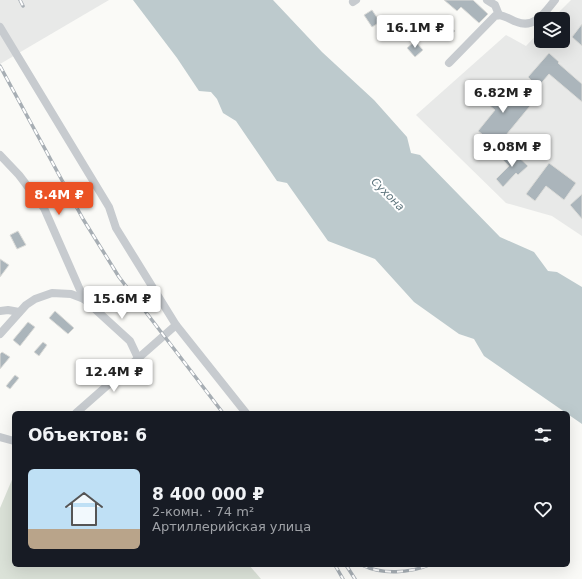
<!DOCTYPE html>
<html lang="ru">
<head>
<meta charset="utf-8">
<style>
  body { margin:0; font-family:"DejaVu Sans",sans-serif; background:#20242c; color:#f1f3f6; height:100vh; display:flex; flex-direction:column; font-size:15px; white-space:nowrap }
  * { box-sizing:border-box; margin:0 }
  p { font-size:13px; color:#9ea1a6 }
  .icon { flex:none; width:22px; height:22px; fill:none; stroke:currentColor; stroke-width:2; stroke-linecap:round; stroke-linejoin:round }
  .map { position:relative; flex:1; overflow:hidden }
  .sheet { position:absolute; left:12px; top:411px; width:558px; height:156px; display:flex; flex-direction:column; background:#171b24; border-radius:6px; box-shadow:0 4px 16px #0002 }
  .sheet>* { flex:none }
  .tools { position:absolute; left:534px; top:12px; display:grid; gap:8px }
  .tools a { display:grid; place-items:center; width:36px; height:36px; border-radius:6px; background:#171b24; box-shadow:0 4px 16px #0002; font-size:20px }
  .price { position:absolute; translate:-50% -34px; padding:0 9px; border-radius:4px; background:#fff; color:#222; font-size:13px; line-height:26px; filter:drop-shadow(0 1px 2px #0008) }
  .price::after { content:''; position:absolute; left:50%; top:24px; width:12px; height:9px; margin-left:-6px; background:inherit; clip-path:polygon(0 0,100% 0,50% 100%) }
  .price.current { background:#eb5225; color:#fff }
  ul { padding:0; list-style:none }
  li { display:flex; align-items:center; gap:12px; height:100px; padding:0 16px }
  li+li { border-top:1px solid #363941 }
  li span { display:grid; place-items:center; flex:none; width:112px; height:80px; border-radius:6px; color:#555 }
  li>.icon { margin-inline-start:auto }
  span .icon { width:48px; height:48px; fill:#fffc; stroke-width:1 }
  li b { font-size:17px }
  h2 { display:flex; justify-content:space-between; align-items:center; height:48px; padding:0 16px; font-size:17px }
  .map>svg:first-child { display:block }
  .built { fill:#e8e9e8 }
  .green { fill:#dbe2d8 }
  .water { fill:#bdcacd }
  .building { fill:#abb5bb; stroke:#dcdcd9 }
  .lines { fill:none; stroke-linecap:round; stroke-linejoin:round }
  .minor { stroke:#c7cbcf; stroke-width:8 }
  .rail-casing { stroke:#a7aeb4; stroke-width:3.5 }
  .rail { stroke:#fff; stroke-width:2; stroke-dasharray:6; stroke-linecap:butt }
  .labels { text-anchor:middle; stroke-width:4; stroke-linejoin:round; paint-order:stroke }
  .water-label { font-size:11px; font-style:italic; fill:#5e757d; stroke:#fff }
</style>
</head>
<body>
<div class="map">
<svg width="582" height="579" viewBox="0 0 582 579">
  <rect width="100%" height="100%" fill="#fafaf7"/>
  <g class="built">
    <polygon points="0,0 109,0 0,64"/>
    <polygon points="571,0 582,0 582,236 552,216 506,203 416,115 506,35 526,46 541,30 541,41 563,41 563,19 552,19"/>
  </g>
  <polygon class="green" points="14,475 14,565 249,565 261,579 0,579 0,508"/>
  <polygon class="water" points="133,0 273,0 322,52 374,100 407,137 411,153 420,155 500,237 534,252 548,271 557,272 582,287 582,424 484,356 474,339 459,334 414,302 375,259 328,241 287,183 277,181 236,121 223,113 217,99 211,92 199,91 177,58"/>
  <g class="building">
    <polygon points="444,0 473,0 488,14 479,23 461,7 457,11"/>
    <polygon points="372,10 380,22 372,27 364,15"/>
    <polygon points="446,23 455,31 447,39 438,31"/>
    <polygon points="582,24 582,46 572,37"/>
    <polygon points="415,41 423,50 415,57 407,48"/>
    <polygon points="549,53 559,62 558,63 582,84 582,102 549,74 538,87 528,77"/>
    <polygon points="495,86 506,96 514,86 525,94 521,99 530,106 497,146 478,131 495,110 483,100"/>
    <polygon points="512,151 528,166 518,175 516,173 503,187 496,179 509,166 503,160"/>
    <polygon points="549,163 576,183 564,200 546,186 535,201 526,194"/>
    <polygon points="582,194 582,219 570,205"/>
    <polygon points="18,231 26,245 17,249 10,235"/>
    <polygon points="0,259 9,265 0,277"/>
    <polygon points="55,311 74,328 68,334 49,318"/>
    <polygon points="28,322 35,327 20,346 13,340"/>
    <polygon points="43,342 47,345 39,356 34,352"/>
    <polygon points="2,352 10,357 0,369 0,354"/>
    <polygon points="15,375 19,378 10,389 6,386"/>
  </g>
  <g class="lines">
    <g class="minor">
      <polyline points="487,0 495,5 499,15"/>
      <polyline points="353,2 356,0"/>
      <path d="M499,15C506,16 511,20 517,22C535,29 545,12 555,0"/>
      <polyline points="0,27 109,207 116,228 176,325 76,413"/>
      <polyline points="449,63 495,16 499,15"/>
      <polyline points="0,155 19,175 44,208 84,299"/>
      <polyline points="0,311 8,310 19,312"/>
      <polyline points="176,325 246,413"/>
      <polyline points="0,334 26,305 35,299 52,293 71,294 84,299 130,341 138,358"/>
      <polyline points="0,437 14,441"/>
    </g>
    <defs>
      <g id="rail">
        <polyline points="20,0 23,6"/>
        <polyline points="0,66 83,219 119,277 223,413"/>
        <polyline points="335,565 343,579"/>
        <polyline points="346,565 355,579"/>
        <path d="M362,565C382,575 410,573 429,565"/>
      </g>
    </defs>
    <use href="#rail" class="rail-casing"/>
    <use href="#rail" class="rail"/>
  </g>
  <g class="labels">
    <g class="water-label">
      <text transform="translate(388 194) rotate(45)" y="4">Сухона</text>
    </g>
  </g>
</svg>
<div class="tools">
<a><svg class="icon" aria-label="layers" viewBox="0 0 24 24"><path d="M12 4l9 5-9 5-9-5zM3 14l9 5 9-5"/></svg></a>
</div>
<b class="price" style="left:415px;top:49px">16.1M ₽</b>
<b class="price" style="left:503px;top:114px">6.82M ₽</b>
<b class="price" style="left:512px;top:168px">9.08M ₽</b>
<b class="price current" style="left:59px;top:216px">8.4M ₽</b>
<b class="price" style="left:122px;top:320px">15.6M ₽</b>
<b class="price" style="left:114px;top:393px">12.4M ₽</b>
<section class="sheet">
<h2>Объектов: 6<svg class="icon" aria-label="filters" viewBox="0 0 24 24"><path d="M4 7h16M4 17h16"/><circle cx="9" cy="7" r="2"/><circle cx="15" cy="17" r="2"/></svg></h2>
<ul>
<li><span style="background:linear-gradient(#bfe0f5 75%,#b9a48a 0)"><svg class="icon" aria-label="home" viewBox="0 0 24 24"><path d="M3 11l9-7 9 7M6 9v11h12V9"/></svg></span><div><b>8 400 000 ₽</b><p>2-комн. · 74 m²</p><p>Артиллерийская улица</p></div><svg class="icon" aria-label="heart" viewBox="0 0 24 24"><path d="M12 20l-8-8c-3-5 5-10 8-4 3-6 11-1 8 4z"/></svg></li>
</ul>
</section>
</div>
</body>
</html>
